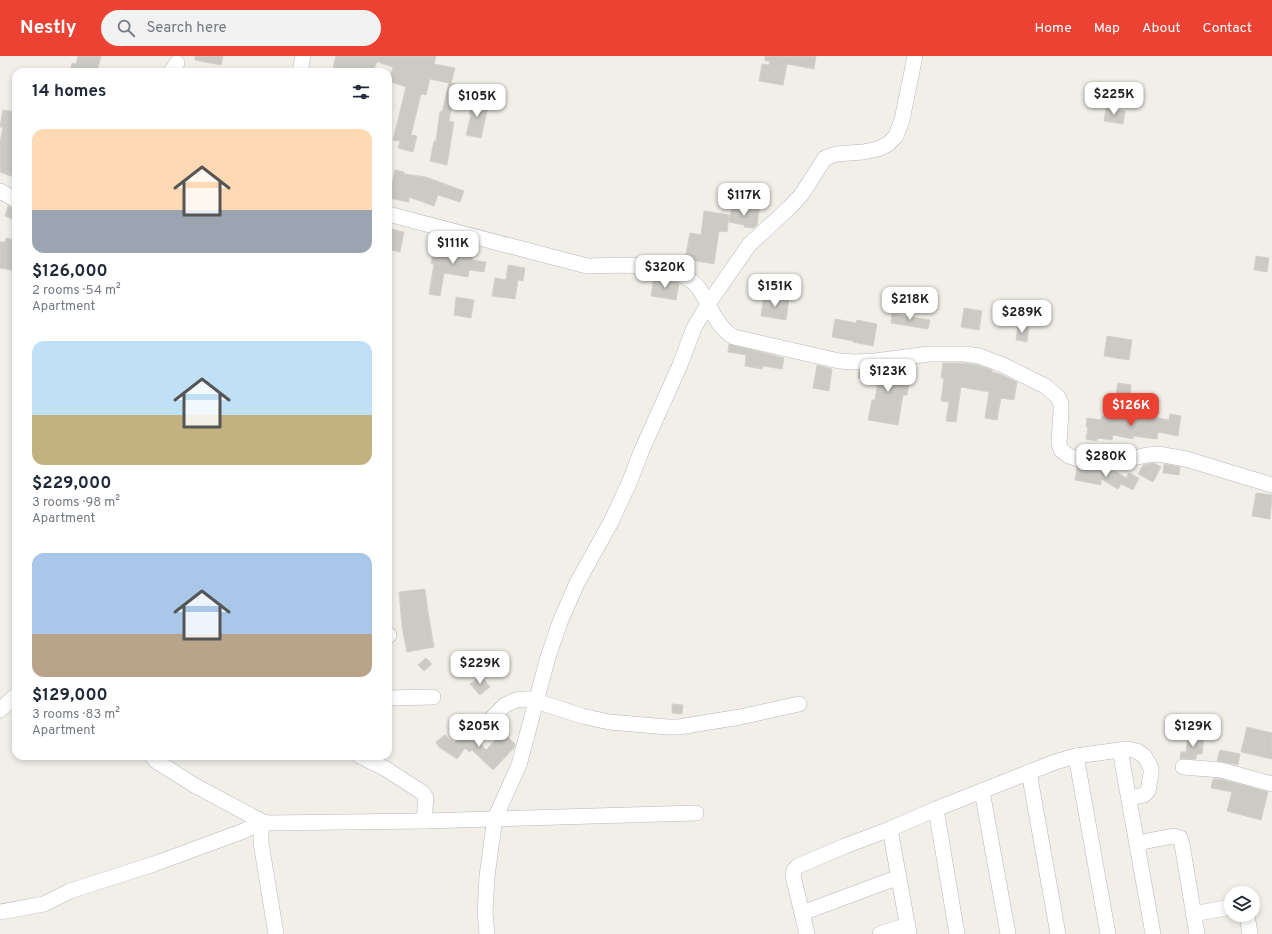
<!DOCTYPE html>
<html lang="en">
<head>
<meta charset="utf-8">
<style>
  body { margin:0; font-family:Overpass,sans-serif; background:#f2f2f3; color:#1f2937; height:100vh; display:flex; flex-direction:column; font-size:15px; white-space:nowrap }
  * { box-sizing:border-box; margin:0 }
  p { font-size:13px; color:#747a83 }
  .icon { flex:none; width:22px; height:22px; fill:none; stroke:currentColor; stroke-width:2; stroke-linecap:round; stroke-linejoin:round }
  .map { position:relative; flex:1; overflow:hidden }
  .details { position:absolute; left:12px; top:12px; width:380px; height:692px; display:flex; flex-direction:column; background:#fff; border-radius:12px; box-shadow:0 2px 6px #0003 }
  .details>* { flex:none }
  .buttons { position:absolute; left:1224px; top:830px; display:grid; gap:8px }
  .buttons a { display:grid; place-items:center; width:36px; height:36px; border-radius:50%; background:#fff; box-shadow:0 2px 6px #0003; font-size:20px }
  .price { position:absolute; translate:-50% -34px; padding:0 9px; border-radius:8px; background:#fff; color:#222; font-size:13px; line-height:26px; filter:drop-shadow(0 1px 2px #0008) }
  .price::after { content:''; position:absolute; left:50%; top:24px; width:12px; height:9px; margin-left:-6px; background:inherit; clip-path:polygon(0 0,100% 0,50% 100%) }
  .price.on { background:#eb4234; color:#fff }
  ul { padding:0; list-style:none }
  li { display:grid; align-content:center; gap:8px; height:212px; padding:0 20px }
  li span { display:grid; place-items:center; height:124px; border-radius:12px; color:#555 }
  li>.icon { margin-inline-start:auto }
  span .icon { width:72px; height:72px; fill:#fffc; stroke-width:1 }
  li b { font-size:17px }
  h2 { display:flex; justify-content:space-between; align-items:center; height:48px; padding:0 20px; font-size:17px }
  header { display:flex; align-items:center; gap:24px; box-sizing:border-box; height:56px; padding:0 20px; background:#eb4234; color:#fff }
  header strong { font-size:19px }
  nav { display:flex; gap:22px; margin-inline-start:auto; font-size:14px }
  .search { width:280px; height:36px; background:#f2f2f3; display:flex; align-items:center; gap:10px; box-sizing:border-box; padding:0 14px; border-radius:22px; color:#747a83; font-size:15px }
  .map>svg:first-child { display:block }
  .building { fill:#cccac5; stroke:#d6d1c6 }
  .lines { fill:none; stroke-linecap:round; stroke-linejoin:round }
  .minor-casing { stroke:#b5b8bc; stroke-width:16 }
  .minor { stroke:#fff; stroke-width:15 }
</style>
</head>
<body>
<header>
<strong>Nestly</strong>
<div class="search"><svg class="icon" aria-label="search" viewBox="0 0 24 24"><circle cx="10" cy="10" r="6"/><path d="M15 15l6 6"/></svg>Search here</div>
<nav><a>Home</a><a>Map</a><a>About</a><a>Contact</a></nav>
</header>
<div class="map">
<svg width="1272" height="878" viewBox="0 0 1272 878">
  <rect width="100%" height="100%" fill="#f1efe8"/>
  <g class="building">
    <polygon points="78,0 101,0 97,16 74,16 70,15 72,7 76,8"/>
    <polygon points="195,0 223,0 221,9 195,4"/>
    <polygon points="336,0 436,0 434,8 455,12 451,27 456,28 455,33 466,36 464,45 453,42 449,65 454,66 447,109 430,105 434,85 436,85 440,55 442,56 449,27 430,23 426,39 421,38 411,79 417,80 413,96 398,92 400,85 393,84 406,31 389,25 393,11 377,6 372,16 359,16 333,11"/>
    <polygon points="765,0 816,0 814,13 787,8 783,29 759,25 762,8 769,9 770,5 765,5"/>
    <polygon points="472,44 489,46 481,82 466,79 471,59 469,59"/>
    <polygon points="1106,52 1125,55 1123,68 1104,65"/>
    <polygon points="3,54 16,56 16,70 14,84 16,85 16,122 0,116 0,87 3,71 0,71"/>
    <polygon points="395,114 404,116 404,118 426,121 464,135 460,146 438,139 434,150 409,141 409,146 388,142 389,128 392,128"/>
    <polygon points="8,150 16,153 12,163 5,160"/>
    <polygon points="732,150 759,154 757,169 754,172 744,171 744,169 729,166"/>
    <polygon points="704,155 729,159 727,176 719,175 714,208 685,203 690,177 701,179"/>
    <polygon points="391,173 404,176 400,196 388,193"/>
    <polygon points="6,182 16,184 16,215 0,212 0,186 5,186"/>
    <polygon points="455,186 474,190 472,204 486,206 484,216 469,214 468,221 444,217 440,240 429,238 434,208 431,208 434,192 454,195"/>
    <polygon points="1256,200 1269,202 1267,216 1254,214"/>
    <polygon points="508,209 525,212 523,225 518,224 515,243 492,240 495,222 506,224"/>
    <polygon points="654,221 671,224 679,228 676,244 651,240"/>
    <polygon points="764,239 789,243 786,264 761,260"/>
    <polygon points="456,241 474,244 471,262 454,259"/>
    <polygon points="964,252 982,255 979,274 961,271"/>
    <polygon points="892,258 930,264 928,273 891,267"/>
    <polygon points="835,263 856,267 857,264 877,268 873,290 853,286 853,285 832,281"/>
    <polygon points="1018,270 1029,272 1027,286 1016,284"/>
    <polygon points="1107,280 1132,284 1129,304 1104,300"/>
    <polygon points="729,288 784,302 782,313 763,310 762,313 745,310 746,299 728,296"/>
    <polygon points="943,307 964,307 977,309 992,314 992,316 1000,318 1017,326 1014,344 1001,342 997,364 985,362 989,336 961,331 956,366 946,365 949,346 941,345 944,322 941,322"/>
    <polygon points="817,309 832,313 829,335 813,332"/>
    <polygon points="912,309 907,339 903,339 898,369 868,364 872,344 875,344 878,325 858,322 859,315 869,314 879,316 880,313"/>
    <polygon points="1118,327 1131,329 1130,342 1116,339"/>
    <polygon points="1107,357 1146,364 1147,360 1169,364 1170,358 1181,360 1178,380 1158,376 1157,383 1133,380 1133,383 1113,379 1112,384 1097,382 1097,385 1086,383 1088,371 1086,371 1087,362 1101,364 1102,360 1106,360"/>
    <polygon points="1154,407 1161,411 1153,426 1138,418 1143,409"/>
    <polygon points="1164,408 1180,411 1179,419 1163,417"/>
    <polygon points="1077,412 1117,416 1126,422 1129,417 1139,422 1133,434 1121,428 1118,433 1101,423 1101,429 1075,424"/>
    <polygon points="1256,437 1272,439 1270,463 1252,460"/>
    <polygon points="425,533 428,556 434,591 407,596 402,571 399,536"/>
    <polygon points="426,602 432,608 424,615 418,609"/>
    <polygon points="481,619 490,631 480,639 470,628"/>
    <polygon points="672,648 683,649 682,658 672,657"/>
    <polygon points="1247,671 1272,677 1272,703 1241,696"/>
    <polygon points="469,675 471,682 478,685 486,694 503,676 515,688 514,692 493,714 472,694 469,696 465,692 457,703 439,691 436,686 445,679 448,683 454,687"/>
    <polygon points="1188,679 1204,681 1202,698 1197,698 1196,703 1180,703 1181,696 1186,696"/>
    <polygon points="1220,694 1240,698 1238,709 1217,705"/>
    <polygon points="1213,723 1221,723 1268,736 1261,764 1227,755 1232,736 1211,732"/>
  </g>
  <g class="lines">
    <defs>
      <g id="minor">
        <path d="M915,0L902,64L896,80L888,88L878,93L863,96L836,98L825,102L802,138L790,151L749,189L708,248C714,260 721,274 734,281L839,305L855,306L875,305L929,298H965L979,300L1003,309L1045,330L1058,341L1061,348V355L1059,387L1061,394L1069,400L1078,403L1110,407L1147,399L1158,398L1186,403L1272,429"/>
        <polyline points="171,16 177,7"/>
        <polyline points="300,16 303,0"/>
        <polyline points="0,135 16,144"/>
        <path d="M388,158L587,210C617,209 673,205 696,229C701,234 704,241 708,248L694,272L680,309L641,396L630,425L611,466L577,527L560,566L548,601L519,709L495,762L487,820L485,857L487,878"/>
        <polyline points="388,579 389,579"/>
        <polyline points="388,642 433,641"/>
        <polyline points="0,654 16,639"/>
        <polyline points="478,676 505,649 516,644 525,643 536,645 582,660 609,666 668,671 679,671 740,661 799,648"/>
        <polyline points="1120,694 1153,878"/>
        <polyline points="152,700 156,705 194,729 263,766 269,767 424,765 696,757"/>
        <polyline points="360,700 386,713 423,737 426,742 424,765"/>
        <polyline points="1076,700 1108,878"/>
        <polyline points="1183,711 1221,714 1272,728"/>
        <polyline points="1029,716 1058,878"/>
        <polyline points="982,735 1008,878"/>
        <polyline points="936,753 957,878"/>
        <polyline points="263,766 261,777 261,787 276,878"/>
        <polyline points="890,773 909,878"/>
        <polyline points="1137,787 1173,780 1180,782 1182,788 1197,878"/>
        <polyline points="0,856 44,848 70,835 154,808 241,776 263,766"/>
        <polyline points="802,857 899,821"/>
        <polyline points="1193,858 1231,851"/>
        <polyline points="1247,859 1250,878"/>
        <polyline points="807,878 793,820 794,814 798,810 845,790 890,773 936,753 1055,706 1076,700 1127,693 1137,695 1145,701 1151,712 1151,717 1148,735 1144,739 1129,742"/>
        <polyline points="880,878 908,869"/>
      </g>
    </defs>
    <use href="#minor" class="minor-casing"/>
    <use href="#minor" class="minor"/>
  </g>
</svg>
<div class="buttons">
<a><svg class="icon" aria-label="layers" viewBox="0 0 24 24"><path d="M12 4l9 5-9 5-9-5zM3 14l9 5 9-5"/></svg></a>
</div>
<b class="price" style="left:1114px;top:60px">$225K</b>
<b class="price" style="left:477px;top:62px">$105K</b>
<b class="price" style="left:744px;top:161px">$117K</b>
<b class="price" style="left:453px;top:209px">$111K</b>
<b class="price" style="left:665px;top:233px">$320K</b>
<b class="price" style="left:775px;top:252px">$151K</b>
<b class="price" style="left:910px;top:265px">$218K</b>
<b class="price" style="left:1022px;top:278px">$289K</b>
<b class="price" style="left:888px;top:337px">$123K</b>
<b class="price on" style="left:1131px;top:371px">$126K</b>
<b class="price" style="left:1106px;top:422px">$280K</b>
<b class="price" style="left:480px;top:629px">$229K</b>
<b class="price" style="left:479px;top:692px">$205K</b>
<b class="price" style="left:1193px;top:692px">$129K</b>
<section class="details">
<h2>14 homes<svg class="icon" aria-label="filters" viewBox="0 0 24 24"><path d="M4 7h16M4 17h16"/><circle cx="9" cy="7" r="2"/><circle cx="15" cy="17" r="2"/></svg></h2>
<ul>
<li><span style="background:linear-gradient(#ffd9b3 65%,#9aa5b1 0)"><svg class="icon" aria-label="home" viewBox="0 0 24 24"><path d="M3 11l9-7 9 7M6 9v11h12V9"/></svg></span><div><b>$126,000</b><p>2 rooms · 54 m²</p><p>Apartment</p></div></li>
<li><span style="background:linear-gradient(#bfe0f5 60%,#c2b280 0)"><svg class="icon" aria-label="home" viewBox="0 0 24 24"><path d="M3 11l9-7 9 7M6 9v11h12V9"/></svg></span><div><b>$229,000</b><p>3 rooms · 98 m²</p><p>Apartment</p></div></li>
<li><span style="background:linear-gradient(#a9c7e8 65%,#b9a48a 0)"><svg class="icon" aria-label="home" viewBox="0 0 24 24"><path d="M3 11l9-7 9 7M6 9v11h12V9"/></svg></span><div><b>$129,000</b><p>3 rooms · 83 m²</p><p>Apartment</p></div></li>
</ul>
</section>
</div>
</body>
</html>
